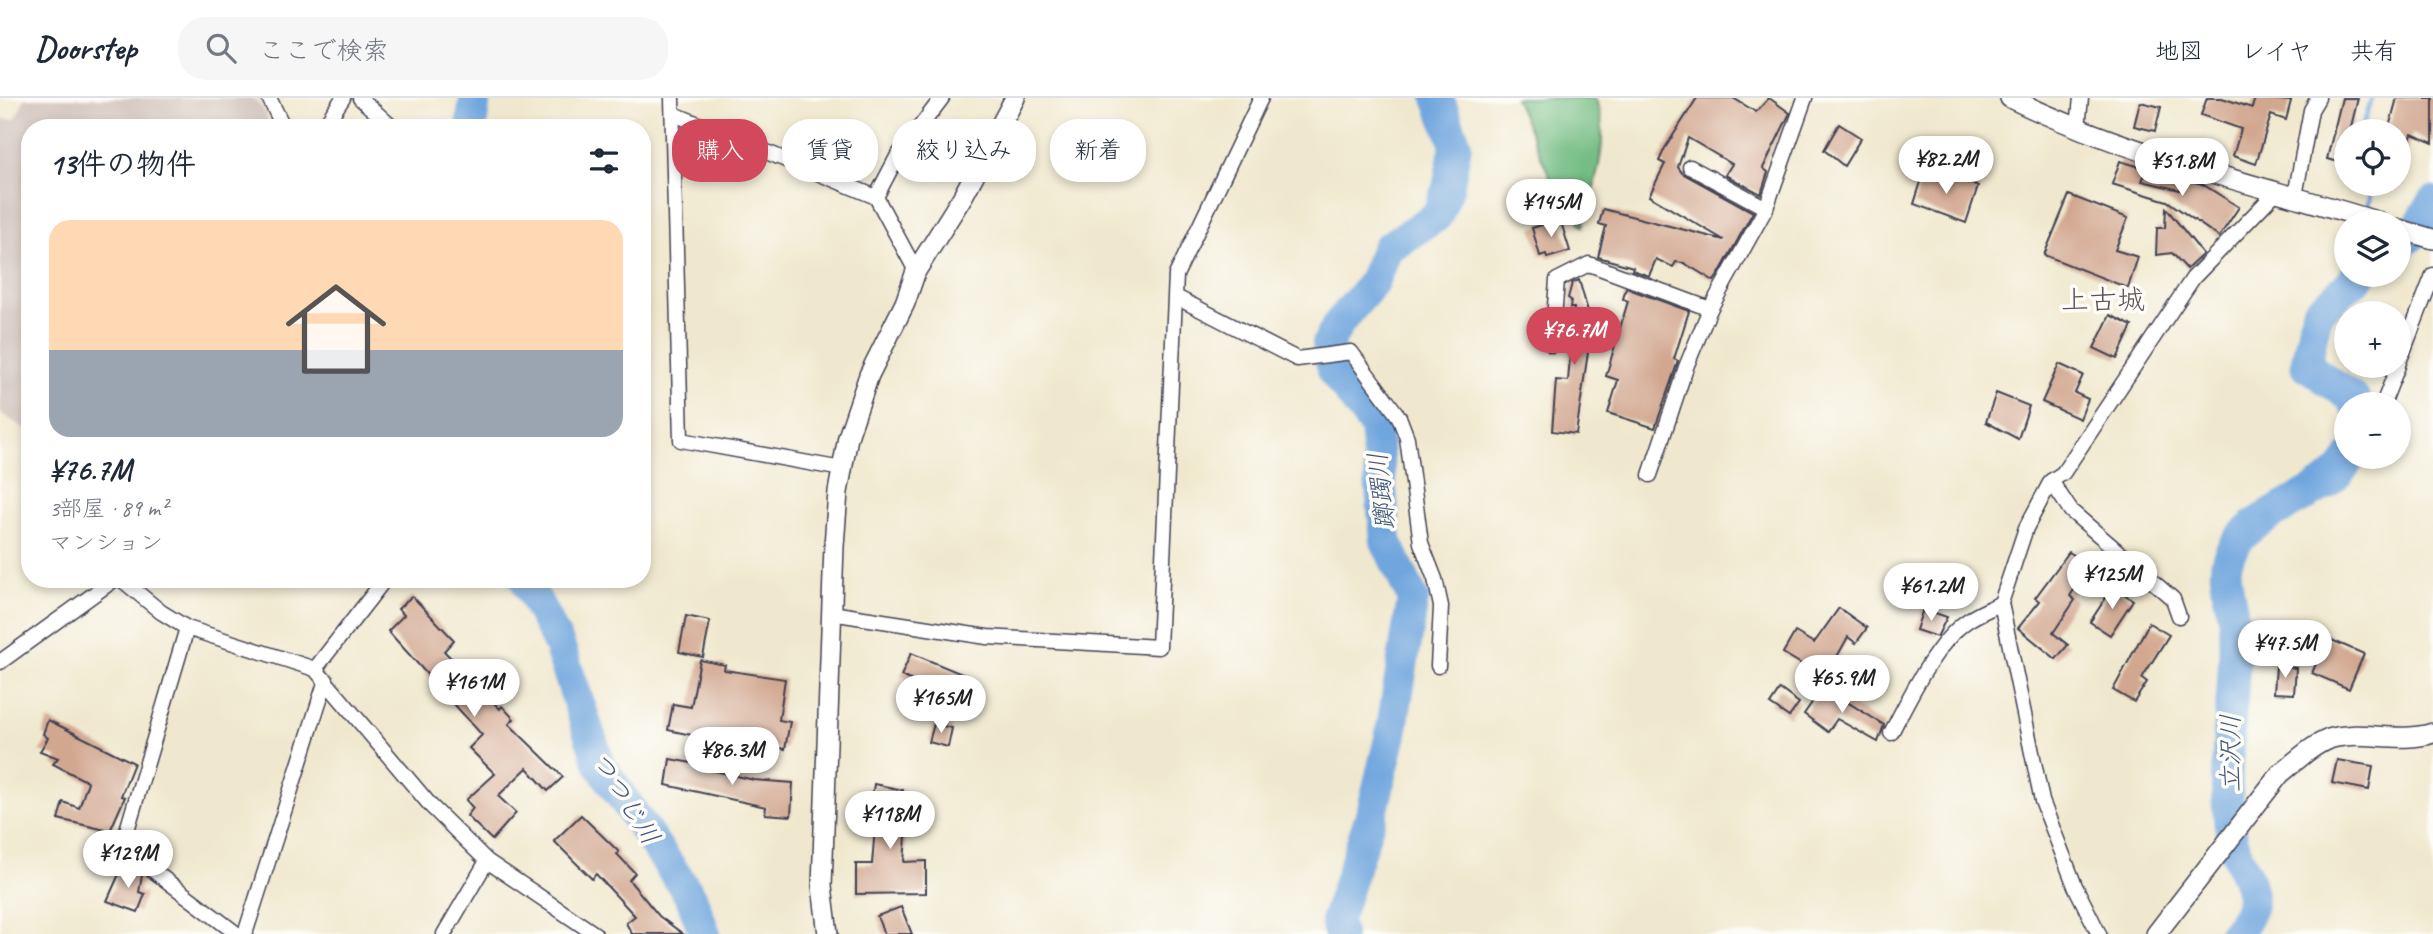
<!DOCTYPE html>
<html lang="ja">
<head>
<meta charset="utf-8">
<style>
  body { margin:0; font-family:Caveat,"Klee One",sans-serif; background:#f6f6f7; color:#1f2937; height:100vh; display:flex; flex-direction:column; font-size:26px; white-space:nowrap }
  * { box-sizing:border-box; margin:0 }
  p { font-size:23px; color:#747a83 }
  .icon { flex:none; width:38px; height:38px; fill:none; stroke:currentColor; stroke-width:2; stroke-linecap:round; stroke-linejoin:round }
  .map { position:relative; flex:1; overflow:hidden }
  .drawer { position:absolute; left:21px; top:21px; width:630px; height:469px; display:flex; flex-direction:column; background:#fff; border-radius:28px; box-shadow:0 4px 10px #0003 }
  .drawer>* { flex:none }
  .banner { position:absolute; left:672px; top:21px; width:665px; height:63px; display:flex; gap:14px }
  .tools { position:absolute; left:2334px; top:21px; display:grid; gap:14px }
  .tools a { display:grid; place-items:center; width:77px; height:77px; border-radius:50%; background:#fff; box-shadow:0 4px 10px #0003; font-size:35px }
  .price { position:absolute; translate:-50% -60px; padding:0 16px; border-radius:24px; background:#fff; color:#222; font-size:23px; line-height:46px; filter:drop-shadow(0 2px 4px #0008) }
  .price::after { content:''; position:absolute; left:50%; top:42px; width:21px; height:16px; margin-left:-10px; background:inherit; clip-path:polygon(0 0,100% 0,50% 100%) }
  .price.selected { background:#d1495b; color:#fff }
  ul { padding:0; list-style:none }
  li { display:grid; align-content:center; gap:14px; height:371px; padding:0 28px }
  li span { display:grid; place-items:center; height:217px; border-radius:21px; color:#555 }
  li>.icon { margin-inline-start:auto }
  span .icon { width:126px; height:126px; fill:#fffc; stroke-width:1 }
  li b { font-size:30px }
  h2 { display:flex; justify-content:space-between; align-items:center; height:84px; padding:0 28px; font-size:30px }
  .pill { padding:0 24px; border-radius:28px; background:#fff; box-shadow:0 4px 10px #0003; font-size:24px; line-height:63px }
  .pill.selected { background:#d1495b; color:#fff }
  header { display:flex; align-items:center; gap:42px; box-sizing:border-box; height:98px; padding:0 35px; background:#fff; border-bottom:2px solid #e0e1e3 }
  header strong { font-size:33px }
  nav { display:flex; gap:38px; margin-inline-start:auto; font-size:24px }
  .search { width:490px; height:63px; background:#f6f6f7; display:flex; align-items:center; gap:18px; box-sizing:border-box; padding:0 24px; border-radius:28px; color:#747a83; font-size:26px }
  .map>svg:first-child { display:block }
  .industrial { fill:#cfc1ba }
  .forest { fill:#72bc82; stroke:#4a6f5e; stroke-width:2 }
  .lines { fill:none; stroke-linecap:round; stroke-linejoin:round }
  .stream { stroke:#70a6de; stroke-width:5 }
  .river { stroke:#70a6de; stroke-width:32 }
  .building { fill:#d2a790 }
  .street-casing { stroke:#414051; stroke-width:17 }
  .secondary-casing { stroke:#414051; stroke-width:22 }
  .street { stroke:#fff; stroke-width:14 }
  .secondary { stroke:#fff; stroke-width:19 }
  .labels { text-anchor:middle; stroke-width:7; stroke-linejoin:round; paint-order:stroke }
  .water-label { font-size:26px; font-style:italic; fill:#41577c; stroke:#fdfcf7 }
  .quarter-label { font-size:28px; fill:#605159; stroke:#fdfcf7 }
</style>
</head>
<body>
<header>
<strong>Doorstep</strong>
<div class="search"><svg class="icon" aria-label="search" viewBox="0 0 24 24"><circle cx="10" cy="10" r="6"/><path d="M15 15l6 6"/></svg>ここで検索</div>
<nav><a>地図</a><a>レイヤ</a><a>共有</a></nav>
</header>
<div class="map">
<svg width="2433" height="836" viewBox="0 0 2433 836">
  <rect width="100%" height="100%" fill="#fdfcf7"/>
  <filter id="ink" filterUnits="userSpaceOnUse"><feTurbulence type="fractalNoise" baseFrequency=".0143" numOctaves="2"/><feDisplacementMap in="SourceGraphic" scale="14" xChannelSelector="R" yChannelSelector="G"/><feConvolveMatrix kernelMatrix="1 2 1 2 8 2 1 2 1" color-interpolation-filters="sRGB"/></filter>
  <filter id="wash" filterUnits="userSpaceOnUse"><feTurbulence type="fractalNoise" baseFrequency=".00686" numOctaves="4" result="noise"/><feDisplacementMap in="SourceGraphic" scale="28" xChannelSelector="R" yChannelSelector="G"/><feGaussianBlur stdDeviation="1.57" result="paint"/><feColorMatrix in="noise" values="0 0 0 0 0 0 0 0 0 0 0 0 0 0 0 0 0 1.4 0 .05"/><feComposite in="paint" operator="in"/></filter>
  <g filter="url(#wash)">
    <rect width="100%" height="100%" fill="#f0e8ce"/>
    <polygon class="industrial" points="25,0 254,0 266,15 270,30 30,30 30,334 0,315 0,21 15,21"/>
    <path class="forest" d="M1515,0H1595C1613,38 1593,91 1583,128L1559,99Z"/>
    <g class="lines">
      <g class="stream">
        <polyline points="2361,33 2372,0"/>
        <polyline points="2366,117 2372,86"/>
        <polyline points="2317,214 2347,164"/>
      </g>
      <g class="river">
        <polyline points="471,30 475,0"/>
        <polyline points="2399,148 2414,136 2433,104"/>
        <polyline points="2355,306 2355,302 2306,267 2317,214 2361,177"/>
        <polyline points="525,481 559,547 600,667 691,799 705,836"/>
        <polyline points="1340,836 1336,824 1373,711 1391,636 1413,501 1386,443 1375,329 1333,273 1328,245 1339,225 1372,186 1387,150 1437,118 1448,90 1456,47 1438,0"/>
        <path d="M2234,836C2271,795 2240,780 2232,739C2218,669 2238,596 2234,526C2233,509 2222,477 2227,463C2241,412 2331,401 2350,359"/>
      </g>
    </g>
    <g id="blocks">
      <g class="building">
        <polygon points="1697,0 1733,0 1756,14 1769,0 1790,15 1763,70 1768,74 1761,96 1725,77 1732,66 1688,40 1678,69 1682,75 1753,114 1719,176 1714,183 1684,165 1676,164 1673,169 1656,161 1649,178 1632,172 1633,169 1598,159 1606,128 1599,126 1603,111 1724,142 1649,98 1665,66 1659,63 1665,50"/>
        <polygon points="2207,0 2222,0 2252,10 2255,0 2291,3 2286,22 2271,17 2256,66 2233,58 2241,31 2201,17"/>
        <polygon points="2342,0 2358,0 2350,33 2347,33 2343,65 2327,61"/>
        <polygon points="2397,0 2433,0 2433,45 2412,36 2403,65 2399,65 2399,33 2388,33"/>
        <polygon points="2140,4 2161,9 2155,33 2134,28"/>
        <polygon points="1839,26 1861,40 1844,68 1824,52"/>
        <polygon points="2120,63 2147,71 2142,83 2180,92 2183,81 2202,86 2239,109 2219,139 2167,103 2112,86"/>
        <polygon points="1925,71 1978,88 1966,125 1914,106"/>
        <polygon points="2069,97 2128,120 2115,152 2138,159 2128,190 2044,157"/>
        <polygon points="2166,110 2203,156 2187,171 2172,155 2156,157 2157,130 2165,130"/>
        <polygon points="1560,121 1570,153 1547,160 1546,156 1540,158 1532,130"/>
        <polygon points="1579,182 1592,227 1576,336 1552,333 1556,282 1568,283 1574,210 1570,210 1571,202 1568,200 1572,185"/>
        <polygon points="1626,190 1689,213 1674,261 1678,263 1655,330 1608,315 1618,282 1606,278 1628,203 1623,201"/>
        <polygon points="2110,217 2132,228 2117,261 2094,250"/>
        <polygon points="2059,266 2083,277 2075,295 2088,301 2080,321 2042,304"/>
        <polygon points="1996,295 2029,308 2018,341 1986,324"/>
        <polygon points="2069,454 2090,467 2070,498 2075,502 2053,535 2068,547 2056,561 2018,530 2040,503 2035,500"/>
        <polygon points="2113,489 2133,502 2110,537 2090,524"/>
        <polygon points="412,498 454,542 444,553 500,611 502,608 514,621 509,626 563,679 548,693 527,670 498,698 516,715 492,742 467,718 473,710 466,702 495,676 469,650 482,637 388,533 404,517 398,511"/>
        <polygon points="1839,510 1867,530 1856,545 1848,539 1834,564 1840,573 1833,585 1783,555 1795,534 1814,545"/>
        <polygon points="1923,511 1947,519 1937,539 1916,532"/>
        <polygon points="686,518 710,523 703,559 679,554"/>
        <polygon points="2149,525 2169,537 2142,580 2147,584 2134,604 2113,592"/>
        <polygon points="2327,540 2364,556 2349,591 2312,575"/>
        <polygon points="911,555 967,578 962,606 948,603 949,599 901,578"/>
        <polygon points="700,562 725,567 724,572 785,581 779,622 790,624 785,651 749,644 748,649 668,632 673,606 691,609"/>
        <polygon points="2276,568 2296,570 2294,596 2274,595"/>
        <polygon points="1823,589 1884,627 1878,644 1837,621 1828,634 1804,616"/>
        <polygon points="1780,591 1799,605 1789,619 1770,606"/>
        <polygon points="48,622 134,665 121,698 125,699 110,733 58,721 63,704 79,710 88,684 53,666 58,660 40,653 48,640 43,636"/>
        <polygon points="934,626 952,630 948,649 929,644"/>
        <polygon points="670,661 708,668 707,671 754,682 793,685 791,718 765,716 766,709 666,687"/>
        <polygon points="2337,662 2373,668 2369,692 2332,685"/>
        <polygon points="874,686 903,692 899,707 905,708 902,726 907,726 904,764 926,763 926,795 856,796 856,766 872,766 877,705 871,704"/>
        <polygon points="581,717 619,754 617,756 635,775 629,782 659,818 683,836 632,836 626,825 635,818 596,776 592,781 554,743"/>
        <polygon points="124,765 142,777 139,794 145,796 138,814 107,803"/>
        <polygon points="901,809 912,836 884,836 877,818"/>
      </g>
    </g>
  </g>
  <g filter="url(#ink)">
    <use href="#blocks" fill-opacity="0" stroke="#414051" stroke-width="2"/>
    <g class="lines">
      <defs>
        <g id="street">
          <polyline points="269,0 284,30"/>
          <polyline points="360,0 393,30"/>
          <polyline points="672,0 681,342 842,371"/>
          <polyline points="674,16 876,99"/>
          <polyline points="2078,29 2081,0"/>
          <polyline points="323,30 343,0"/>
          <polyline points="1690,69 1766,110"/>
          <polyline points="2295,98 2311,12 2318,0"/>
          <polyline points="916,173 876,99 897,59 942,0"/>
          <polyline points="1176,199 1297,261 1351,254 1399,319 1407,340 1421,445 1435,481 1441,508 1438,568"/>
          <polyline points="1552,247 1557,182 1589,166 1710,211"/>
          <polyline points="2399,264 2433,177"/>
          <polyline points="2383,306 2398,268"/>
          <polyline points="1650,377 1686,269 1710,211 1766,110 1805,0"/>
          <polyline points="2051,383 2071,413 2173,501 2179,518"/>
          <polyline points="121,481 161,514 187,530 315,571 431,708 487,763 595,836"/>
          <polyline points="831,515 987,539 1159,549 1176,177 1261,0"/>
          <polyline points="187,530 122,749 237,836"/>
          <polyline points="0,564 115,481"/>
          <polyline points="315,571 385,481"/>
          <path d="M1891,635C1908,602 1936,544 1967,523C1977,516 1990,511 2001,505"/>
          <polyline points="245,836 326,582"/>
          <polyline points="444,836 487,763"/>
          <polyline points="2099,836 2075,788 2042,703 2001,505 2026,430 2051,383 2063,375 2193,180 2277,93"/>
        </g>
        <g id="secondary">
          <path d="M2010,0C2126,57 2256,86 2379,124"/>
          <polyline points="2399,131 2433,141"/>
          <polyline points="828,836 822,788 834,448 838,394 848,339 869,277 905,205 916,173 963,98 1015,0"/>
          <path d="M2156,836L2280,676C2295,664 2311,648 2329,641C2358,631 2400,646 2433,635"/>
        </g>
      </defs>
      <use href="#street" class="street-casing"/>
      <use href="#secondary" class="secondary-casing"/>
      <use href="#street" class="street"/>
      <use href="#secondary" class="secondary"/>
    </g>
  </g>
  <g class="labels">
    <g class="water-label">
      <text transform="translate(1381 393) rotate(-96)" y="9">躑躅川</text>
      <text transform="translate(2230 655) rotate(-90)" y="9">立沢川</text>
      <text transform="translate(626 700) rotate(58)" y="9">つつじ川</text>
    </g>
    <g class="quarter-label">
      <text x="2103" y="211">上古城</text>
    </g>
  </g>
</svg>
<div class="tools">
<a><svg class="icon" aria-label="locate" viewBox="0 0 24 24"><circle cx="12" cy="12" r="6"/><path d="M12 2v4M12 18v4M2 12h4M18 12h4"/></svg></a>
<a><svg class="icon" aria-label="layers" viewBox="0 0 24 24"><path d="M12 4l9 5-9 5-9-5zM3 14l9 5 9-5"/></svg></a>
<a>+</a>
<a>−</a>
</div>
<b class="price" style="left:1946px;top:98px">¥82.2M</b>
<b class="price" style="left:2182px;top:100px">¥51.8M</b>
<b class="price" style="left:1551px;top:141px">¥145M</b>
<b class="price selected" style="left:1574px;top:269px">¥76.7M</b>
<b class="price" style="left:2112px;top:513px">¥125M</b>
<b class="price" style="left:1931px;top:525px">¥61.2M</b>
<b class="price" style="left:2285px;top:582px">¥47.5M</b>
<b class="price" style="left:1842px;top:617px">¥65.9M</b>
<b class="price" style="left:474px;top:621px">¥161M</b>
<b class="price" style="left:941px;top:637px">¥165M</b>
<b class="price" style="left:732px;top:689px">¥86.3M</b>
<b class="price" style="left:890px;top:753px">¥118M</b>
<b class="price" style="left:128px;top:792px">¥129M</b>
<div class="banner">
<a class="pill selected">購入</a>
<a class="pill">賃貸</a>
<a class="pill">絞り込み</a>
<a class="pill">新着</a>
</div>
<section class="drawer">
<h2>13件の物件<svg class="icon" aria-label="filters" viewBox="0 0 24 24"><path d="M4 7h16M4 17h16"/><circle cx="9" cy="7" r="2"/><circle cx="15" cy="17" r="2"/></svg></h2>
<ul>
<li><span style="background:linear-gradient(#ffd9b3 60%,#9aa5b1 0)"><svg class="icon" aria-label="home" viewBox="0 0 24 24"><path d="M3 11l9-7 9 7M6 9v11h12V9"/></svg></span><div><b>¥76.7M</b><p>3部屋 · 89 m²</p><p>マンション</p></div></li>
</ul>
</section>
</div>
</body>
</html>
